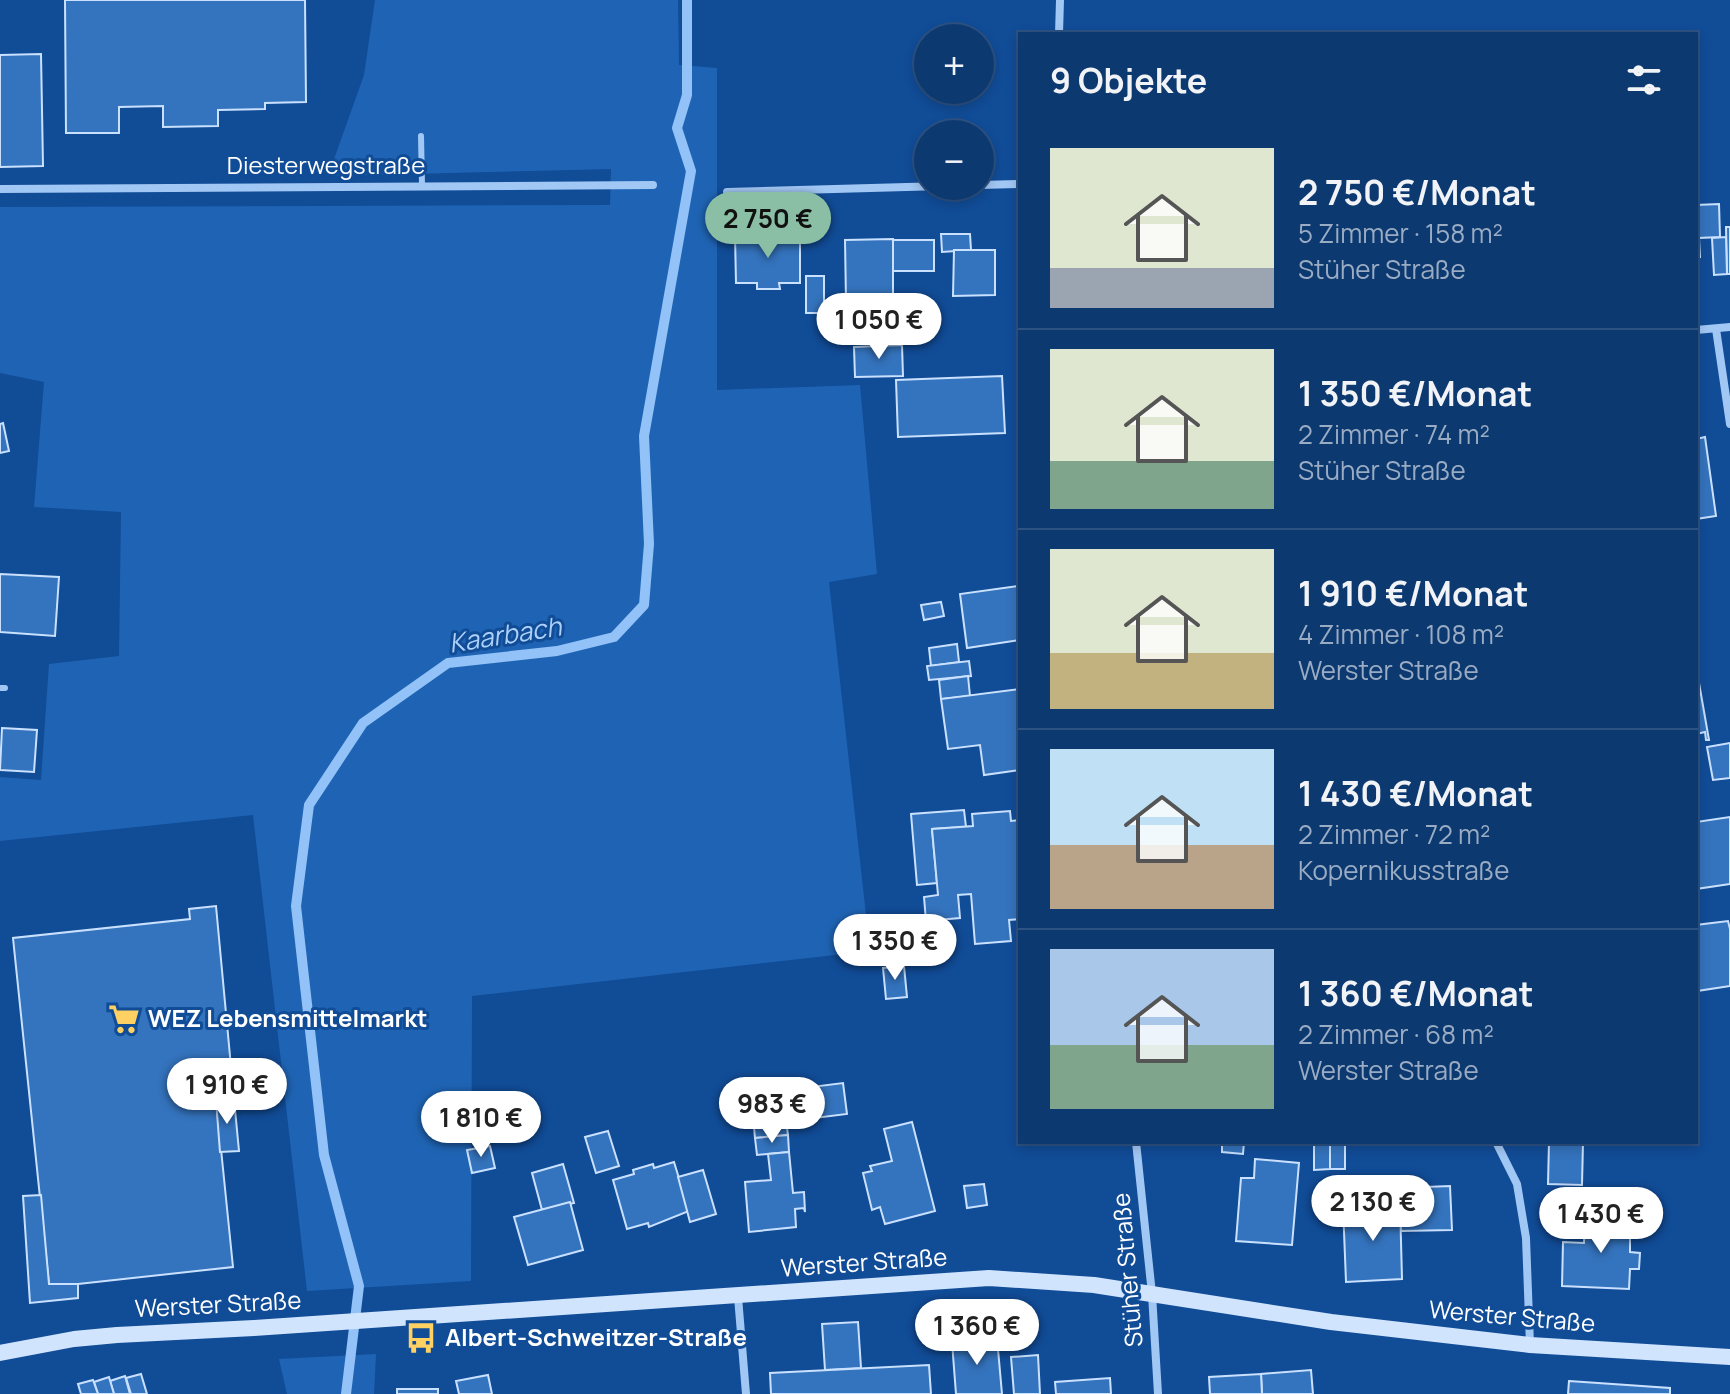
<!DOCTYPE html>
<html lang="de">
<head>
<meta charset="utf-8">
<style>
  body { margin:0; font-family:Manrope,sans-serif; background:#1b4479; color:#f1f3f6; height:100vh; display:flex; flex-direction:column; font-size:30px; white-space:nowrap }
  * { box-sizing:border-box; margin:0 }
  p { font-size:26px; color:#9aacc3 }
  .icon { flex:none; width:44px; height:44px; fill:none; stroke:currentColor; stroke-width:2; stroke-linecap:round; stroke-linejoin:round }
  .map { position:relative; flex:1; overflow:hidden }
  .panel { position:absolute; left:1018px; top:32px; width:680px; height:1112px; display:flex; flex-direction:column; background:#0d3971; border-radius:0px; box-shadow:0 4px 12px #0003,0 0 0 2px #2d5384 }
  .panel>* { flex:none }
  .tools { position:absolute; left:914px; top:24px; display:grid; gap:16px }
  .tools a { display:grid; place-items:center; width:80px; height:80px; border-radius:50%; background:#0d3971; box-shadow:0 4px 12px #0003,0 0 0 2px #2d5384; font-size:40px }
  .price { position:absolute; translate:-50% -68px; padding:0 18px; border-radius:28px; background:#fff; color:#222; font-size:26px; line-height:52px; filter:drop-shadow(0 2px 4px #0008) }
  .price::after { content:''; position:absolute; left:50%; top:48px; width:24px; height:18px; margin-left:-12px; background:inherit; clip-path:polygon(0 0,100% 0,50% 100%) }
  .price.selected { background:#8abfa5; color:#111 }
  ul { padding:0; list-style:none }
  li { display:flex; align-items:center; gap:24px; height:200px; padding:0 32px }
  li+li { border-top:2px solid #2d5384 }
  li span { display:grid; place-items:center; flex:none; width:224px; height:160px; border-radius:0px; color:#555 }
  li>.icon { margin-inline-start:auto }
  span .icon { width:96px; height:96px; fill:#fffc; stroke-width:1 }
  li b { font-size:34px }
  h2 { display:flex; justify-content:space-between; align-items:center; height:96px; padding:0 32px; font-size:34px }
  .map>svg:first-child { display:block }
  .green { fill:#1f64b4 }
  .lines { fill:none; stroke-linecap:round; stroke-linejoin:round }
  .stream { stroke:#92c2f7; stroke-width:10 }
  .building { fill:#3473bd; stroke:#c9e1fe; stroke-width:2 }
  .lane { stroke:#a1c7f4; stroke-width:6 }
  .street { stroke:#a1c7f4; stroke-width:8 }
  .secondary { stroke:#d0e4fd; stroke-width:16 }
  .labels { text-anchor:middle; stroke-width:6; stroke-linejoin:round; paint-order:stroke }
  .street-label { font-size:24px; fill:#fff; stroke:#114c97 }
  .poi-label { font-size:24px; font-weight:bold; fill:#fff; stroke:#114c97; text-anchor:start }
  .water-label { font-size:26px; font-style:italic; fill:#add1fa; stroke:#114c97 }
</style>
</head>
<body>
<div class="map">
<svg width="1730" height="1394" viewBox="0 0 1730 1394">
  <rect width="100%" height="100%" fill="#114c97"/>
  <g class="green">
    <polygon points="375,0 678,0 679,65 717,68 717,390 860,385 877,574 829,582 870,951 472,996 471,1281 307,1291 253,815 0,841 0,777 41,780 49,664 119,656 121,512 34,507 44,382 0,373 0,207 610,205 611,169 328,176 364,75"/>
    <polygon points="376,1354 374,1394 287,1394 279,1359"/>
  </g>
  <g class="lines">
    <polyline class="stream" points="346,1394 359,1286 324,1155 296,906 309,805 363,723 448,663 557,651 614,637 644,605 649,544 644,436 691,171 677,128 687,95 687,0"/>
  </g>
  <g class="building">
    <polygon points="65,0 305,0 306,102 265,103 265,109 218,110 218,126 163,127 163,106 119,107 119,133 66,133"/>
    <polygon points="41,54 43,166 0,167 0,55"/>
    <polygon points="1719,204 1720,237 1699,238 1700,257 1696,257 1696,205"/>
    <polygon points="1726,227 1730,227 1730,274 1727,274"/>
    <polygon points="779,232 778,235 800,234 800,283 779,283 780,289 757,289 757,283 736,283 735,236"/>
    <polygon points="941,234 970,234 971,250 942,252"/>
    <polygon points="1726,237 1727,274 1714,275 1712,238"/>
    <polygon points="893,239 893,300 846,301 845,240"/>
    <rect x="893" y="240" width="41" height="31"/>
    <polygon points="954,250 995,250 995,295 953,296"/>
    <rect x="806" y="276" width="18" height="37"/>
    <polygon points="902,345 903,376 855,377 854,347"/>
    <polygon points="1002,376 1005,433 898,437 896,380"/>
    <polygon points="3,423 9,451 0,453 0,424"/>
    <polygon points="1705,437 1716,516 1696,519 1696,439"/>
    <polygon points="0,574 59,577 55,636 0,632"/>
    <polygon points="1018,586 1020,640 967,648 960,594"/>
    <polygon points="941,602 944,616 924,620 921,605"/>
    <polygon points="957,644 959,662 931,666 929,648"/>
    <polygon points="969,661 971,676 929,680 927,666"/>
    <polygon points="968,676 970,696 941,699 939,680"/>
    <polygon points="1699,683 1709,740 1706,740 1705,732 1696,734 1696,684"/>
    <polygon points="1020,689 1020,770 984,775 980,745 948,749 941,699"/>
    <polygon points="2,728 37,730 34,772 0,770"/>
    <polygon points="1730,743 1730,778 1713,780 1707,747"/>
    <polygon points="964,810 966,827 932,829 937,883 917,885 911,814"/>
    <polygon points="1010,811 1011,821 1020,820 1020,919 1009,920 1011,941 975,944 971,894 958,895 960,918 926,921 924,897 938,895 932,829 973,826 972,814"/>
    <polygon points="1730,817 1730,884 1696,889 1696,822"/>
    <polygon points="216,906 234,1099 216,1100 233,1267 78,1284 49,1284 13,938 190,919 189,909"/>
    <polygon points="1728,921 1730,929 1730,986 1697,991 1696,925"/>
    <polygon points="904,966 907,997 886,999 883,968"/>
    <polygon points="843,1083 847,1114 815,1118 811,1087"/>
    <polygon points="234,1099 239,1151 220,1152 216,1100"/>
    <polygon points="785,1113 788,1135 755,1138 753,1116"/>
    <polygon points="912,1122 935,1211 885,1224 880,1207 872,1210 863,1173 872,1171 870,1166 892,1161 884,1129"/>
    <polygon points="608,1131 619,1166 596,1173 585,1137"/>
    <polygon points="788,1135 789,1152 757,1155 755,1138"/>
    <polygon points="1222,1142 1244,1142 1243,1154 1222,1152"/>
    <polygon points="1314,1142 1330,1142 1330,1169 1314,1170"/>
    <rect x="1330" y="1142" width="15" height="27"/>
    <polygon points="1549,1142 1583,1142 1582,1185 1548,1184"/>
    <polygon points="490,1146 495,1168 472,1173 467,1150"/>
    <polygon points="789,1152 793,1193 804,1192 805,1212 804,1208 795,1209 796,1227 749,1232 745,1182 771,1180 768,1154"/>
    <polygon points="1255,1159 1299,1163 1292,1245 1236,1241 1241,1178 1254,1178"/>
    <polygon points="674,1162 689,1211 649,1227 648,1223 627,1229 613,1180 634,1174 633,1170 653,1164 654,1168"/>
    <polygon points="563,1164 574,1203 542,1210 532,1173"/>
    <polygon points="703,1170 716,1214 690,1222 678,1177"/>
    <polygon points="984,1184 987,1205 967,1208 964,1186"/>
    <polygon points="1450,1186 1452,1230 1401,1231 1399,1188"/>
    <polygon points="41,1195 49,1284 78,1284 78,1298 30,1303 23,1196"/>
    <polygon points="1587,1195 1629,1196 1628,1216 1586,1215"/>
    <polygon points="570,1202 583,1250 528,1265 514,1217"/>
    <polygon points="1400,1204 1402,1279 1346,1282 1343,1206"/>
    <polygon points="1585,1215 1630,1216 1630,1252 1640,1253 1639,1269 1630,1269 1629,1289 1562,1286 1563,1242 1584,1243"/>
    <polygon points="858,1322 861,1368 825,1370 822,1324"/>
    <polygon points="997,1338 1002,1394 956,1394 952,1342"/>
    <polygon points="1038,1355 1040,1394 1014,1394 1011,1357"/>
    <polygon points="929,1365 931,1394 771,1394 770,1373"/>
    <polygon points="1311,1370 1313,1394 1262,1394 1261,1374"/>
    <polygon points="141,1374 147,1394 131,1394 126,1378"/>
    <polygon points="1261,1374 1262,1394 1210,1394 1209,1377"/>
    <polygon points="488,1375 492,1394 459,1394 456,1381"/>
    <polygon points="125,1376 130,1394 114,1394 110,1381"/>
    <polygon points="109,1377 114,1394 98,1394 94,1382"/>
    <polygon points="1110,1378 1111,1394 1056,1394 1055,1382"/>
    <polygon points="93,1380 98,1394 81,1394 78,1384"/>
    <polygon points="1569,1381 1670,1388 1670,1394 1568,1394"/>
    <rect x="397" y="1389" width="41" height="5"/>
  </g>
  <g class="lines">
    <g class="lane">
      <polyline points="421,136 422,185"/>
      <polyline points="0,688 5,688"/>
    </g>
    <g class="street">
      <polyline points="1059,34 1060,0"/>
      <polyline points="980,185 1020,184"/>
      <polyline points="0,189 653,185"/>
      <polyline points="727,192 943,186"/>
      <polyline points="1716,329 1730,424"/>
      <polyline points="1696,330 1730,327"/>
      <polyline points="1136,1142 1152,1294 1158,1394"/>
      <polyline points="1496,1142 1517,1184 1526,1238 1530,1345"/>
      <polyline points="738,1297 746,1394"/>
    </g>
    <polyline class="secondary" points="0,1353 74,1339 117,1335 254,1328 989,1278 1094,1285 1331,1322 1530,1345 1730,1357"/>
  </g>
  <defs>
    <symbol id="supermarket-bare" viewBox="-9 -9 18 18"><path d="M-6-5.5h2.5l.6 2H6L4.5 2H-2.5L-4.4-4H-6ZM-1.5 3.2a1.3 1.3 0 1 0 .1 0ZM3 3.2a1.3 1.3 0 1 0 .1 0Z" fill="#ffd163" stroke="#114c97" stroke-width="2.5" paint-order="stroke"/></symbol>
    <symbol id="bus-bare" viewBox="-9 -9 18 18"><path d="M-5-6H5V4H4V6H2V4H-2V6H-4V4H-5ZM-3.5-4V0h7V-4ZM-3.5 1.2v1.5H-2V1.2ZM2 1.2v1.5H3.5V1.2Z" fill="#ffd163" stroke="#114c97" stroke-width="2.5" paint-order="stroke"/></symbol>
  </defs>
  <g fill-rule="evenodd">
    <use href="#supermarket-bare" x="102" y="997" width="44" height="44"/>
    <use href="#bus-bare" x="399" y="1316" width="44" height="44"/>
  </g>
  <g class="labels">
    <g class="street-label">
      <text x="326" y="174">Diesterwegstraße</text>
      <text transform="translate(864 1263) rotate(-4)" y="8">Werster Straße</text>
      <text transform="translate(1128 1270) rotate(-95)" y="8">Stüher Straße</text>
      <text transform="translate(218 1305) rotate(-3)" y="8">Werster Straße</text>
      <text transform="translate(1512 1317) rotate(5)" y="8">Werster Straße</text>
    </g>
    <g class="poi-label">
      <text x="148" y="1027">WEZ Lebensmittelmarkt</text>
      <text x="445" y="1346">Albert-Schweitzer-Straße</text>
    </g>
    <g class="water-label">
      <text transform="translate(505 635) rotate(-9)" y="9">Kaarbach</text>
    </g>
  </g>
</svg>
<div class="tools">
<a>+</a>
<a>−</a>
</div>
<b class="price selected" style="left:768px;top:260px">2 750 €</b>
<b class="price" style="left:879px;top:361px">1 050 €</b>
<b class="price" style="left:895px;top:982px">1 350 €</b>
<b class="price" style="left:227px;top:1126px">1 910 €</b>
<b class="price" style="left:772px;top:1145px">983 €</b>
<b class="price" style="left:481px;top:1159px">1 810 €</b>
<b class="price" style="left:1373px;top:1243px">2 130 €</b>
<b class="price" style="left:1601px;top:1255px">1 430 €</b>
<b class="price" style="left:977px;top:1367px">1 360 €</b>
<section class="panel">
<h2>9 Objekte<svg class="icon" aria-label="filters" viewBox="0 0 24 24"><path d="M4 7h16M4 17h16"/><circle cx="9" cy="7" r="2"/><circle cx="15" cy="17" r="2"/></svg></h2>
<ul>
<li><span style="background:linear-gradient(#dfe7d0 75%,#9aa5b1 0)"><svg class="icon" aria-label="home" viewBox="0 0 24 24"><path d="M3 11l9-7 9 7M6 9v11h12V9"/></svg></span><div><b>2 750 €/Monat</b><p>5 Zimmer · 158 m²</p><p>Stüher Straße</p></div></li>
<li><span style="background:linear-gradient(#dfe7d0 70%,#7fa58c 0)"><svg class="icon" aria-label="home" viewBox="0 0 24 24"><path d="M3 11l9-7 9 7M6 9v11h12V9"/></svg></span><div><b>1 350 €/Monat</b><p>2 Zimmer · 74 m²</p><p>Stüher Straße</p></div></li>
<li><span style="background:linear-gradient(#dfe7d0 65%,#c2b280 0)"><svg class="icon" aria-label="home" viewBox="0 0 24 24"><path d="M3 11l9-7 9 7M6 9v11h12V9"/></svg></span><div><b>1 910 €/Monat</b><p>4 Zimmer · 108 m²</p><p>Werster Straße</p></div></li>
<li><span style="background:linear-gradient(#bfe0f5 60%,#b9a48a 0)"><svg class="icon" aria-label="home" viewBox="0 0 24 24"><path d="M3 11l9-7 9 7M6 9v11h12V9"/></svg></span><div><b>1 430 €/Monat</b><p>2 Zimmer · 72 m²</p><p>Kopernikusstraße</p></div></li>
<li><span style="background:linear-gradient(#a9c7e8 60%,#7fa58c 0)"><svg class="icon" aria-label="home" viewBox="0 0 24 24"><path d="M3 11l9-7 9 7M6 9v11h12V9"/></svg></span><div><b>1 360 €/Monat</b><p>2 Zimmer · 68 m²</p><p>Werster Straße</p></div></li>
</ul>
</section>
</div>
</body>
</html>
